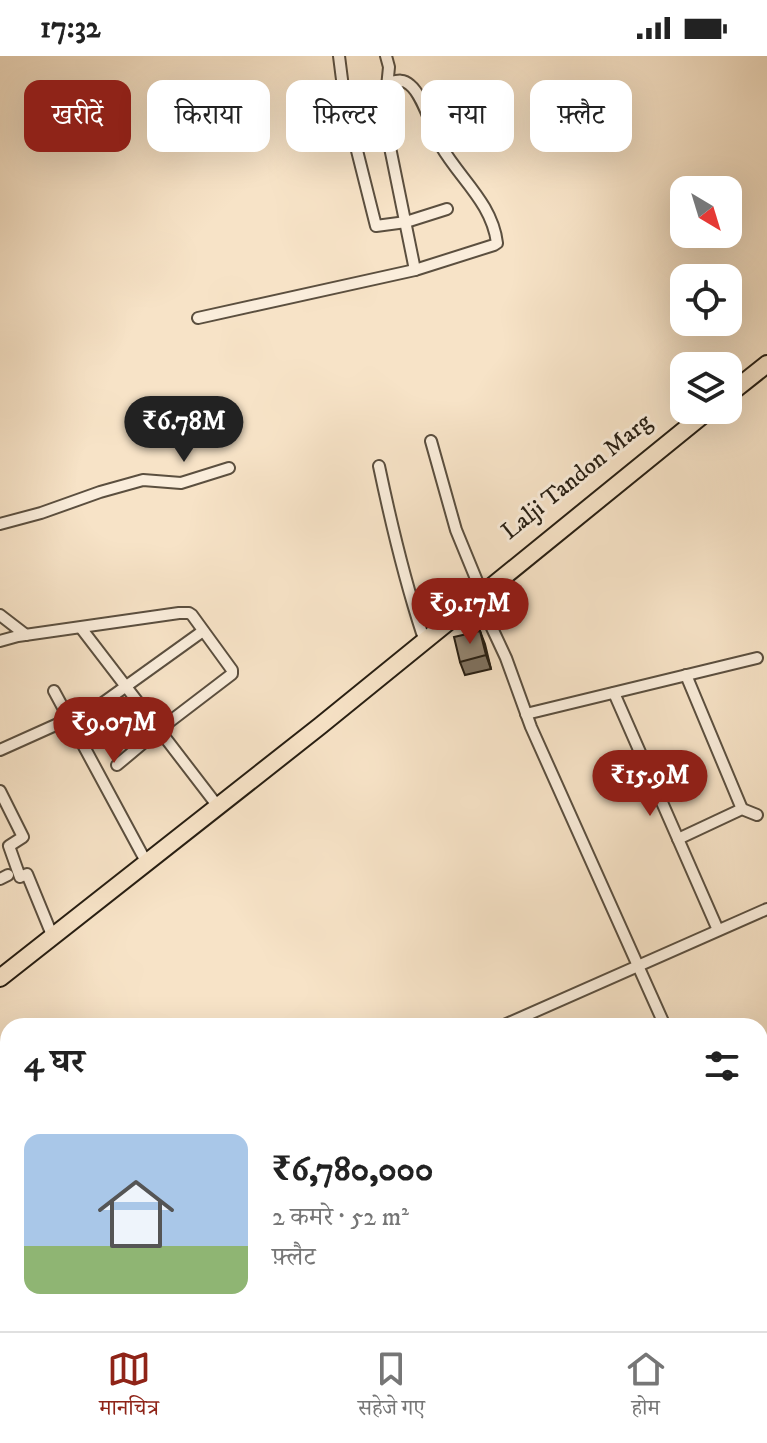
<!DOCTYPE html>
<html lang="hi">
<head>
<meta charset="utf-8">
<style>
  body { margin:0; font-family:"IM FELL DW Pica","Noto Serif Devanagari",serif; background:#f6f6f6; color:#222; height:100vh; display:flex; flex-direction:column; font-size:30px; white-space:nowrap }
  * { box-sizing:border-box; margin:0 }
  p { font-size:26px; color:#767676 }
  .icon { flex:none; width:44px; height:44px; fill:none; stroke:currentColor; stroke-width:2; stroke-linecap:round; stroke-linejoin:round }
  .map { position:relative; flex:1; overflow:hidden }
  .sheet { position:absolute; left:0px; top:962px; width:768px; height:314px; display:flex; flex-direction:column; background:#fff; border-radius:24px 24px 0 0; box-shadow:0 8px 32px #0002 }
  .sheet>* { flex:none }
  .top-card { position:absolute; left:24px; top:24px; width:720px; height:72px; display:flex; gap:16px }
  .needle { width:52px; rotate:142deg }
  .controls { position:absolute; left:670px; top:120px; display:grid; gap:16px }
  .controls a { display:grid; place-items:center; width:72px; height:72px; border-radius:16px; background:#fff; box-shadow:0 8px 32px #0002; font-size:40px }
  .price { position:absolute; translate:-50% -68px; padding:0 18px; border-radius:28px; background:#8f2418; color:#fff; font-size:26px; line-height:52px; filter:drop-shadow(0 2px 4px #0008) }
  .price::after { content:''; position:absolute; left:50%; top:48px; width:24px; height:18px; margin-left:-12px; background:inherit; clip-path:polygon(0 0,100% 0,50% 100%) }
  .price.selected { background:#222; color:#fff }
  ul { padding:0; list-style:none }
  li { display:flex; align-items:center; gap:24px; height:200px; padding:0 24px }
  li span { display:grid; place-items:center; flex:none; width:224px; height:160px; border-radius:16px; color:#555 }
  li>.icon { margin-inline-start:auto }
  span .icon { width:96px; height:96px; fill:#fffc; stroke-width:1 }
  li b { font-size:34px }
  h2 { display:flex; justify-content:space-between; align-items:center; height:96px; padding:0 24px; font-size:34px }
  .chip { padding:0 28px; border-radius:16px; background:#fff; box-shadow:0 8px 32px #0002; font-size:28px; line-height:72px }
  .chip.selected { background:#8f2418; color:#fff }
  .status { display:flex; justify-content:space-between; align-items:center; height:56px; padding:0 40px; background:#fff; direction:ltr }
  .status svg { height:22px; fill:currentColor }
  .tabs { display:flex; justify-content:space-around; align-items:center; height:112px; border-top:2px solid #e0e0e0; background:#fff; font-size:22px; color:#767676 }
  .tabs a { display:grid; justify-items:center; gap:4px }
  .tabs .selected { color:#8f2418 }
  .map>svg:first-child { display:block }
  .lines { fill:none; stroke-linecap:round; stroke-linejoin:round }
  .street-casing { stroke:#5b4f3f; stroke-width:14 }
  .secondary-casing { stroke:#271e12; stroke-width:18 }
  .primary-casing { stroke:#271e12; stroke-width:20 }
  .street { stroke:#faeddb; stroke-width:10 }
  .secondary { stroke:#faeddb; stroke-width:14 }
  .primary { stroke:#f7e3c7; stroke-width:16 }
  .wall { fill:#7e7260; stroke:#271e12; stroke-width:2 }
  .shaded-wall { fill:#675c4e; stroke:#271e12; stroke-width:2 }
  .building { fill:#938470; stroke:#271e12; stroke-width:2 }
  .labels { text-anchor:middle; stroke-width:6; stroke-linejoin:round; paint-order:stroke }
  .street-label { font-size:24px; fill:#271e12; stroke:#faeddb }
</style>
</head>
<body>
<div class="status"><b>17:32</b><svg viewBox="0 0 49 12"><path d="M0 12V9h3v3zM5 12V6h3v6zM10 12V3h3v9zM15 12V0h3v12zM26 1h20v11H26zM47 4h2v5h-2z"/></svg></div>
<div class="map">
<svg width="767" height="1275" viewBox="0 0 767 1275">
  <rect width="100%" height="100%" fill="#f7e3c7"/>
  <filter id="stains"><feTurbulence type="fractalNoise" baseFrequency=".0025" numOctaves="4"/><feColorMatrix values="0 0 0 0 .2 0 0 0 0 .09 0 0 0 0 .02 0 0 0 .5 -.17"/></filter>
  <radialGradient id="worn" r=".72"><stop offset=".6" stop-color="#630" stop-opacity="0"/><stop offset="1" stop-color="#630" stop-opacity=".3"/></radialGradient>
  <g class="lines">
    <defs>
      <g id="street">
        <polyline points="339,0 345,47 376,170 406,166 447,153"/>
        <polyline points="386,0 389,11 384,62 415,214"/>
        <path d="M198,262L415,214L494,189L497,187C492,147 460,123 441,90C432,74 423,39 410,29C403,22 396,25 387,27"/>
        <polyline points="431,385 456,474 479,530"/>
        <path d="M379,410C391,467 404,522 422,577"/>
        <polyline points="0,468 41,457 100,436 143,424 181,427 229,412"/>
        <polyline points="471,536 478,542 506,602 531,671 665,970"/>
        <polyline points="0,559 26,579"/>
        <polyline points="81,572 213,744"/>
        <polyline points="0,585 18,580 179,557 189,557 192,559 232,614 232,618 160,673 117,709"/>
        <polyline points="686,619 742,753"/>
        <polyline points="54,635 143,800"/>
        <polyline points="614,637 718,874"/>
        <polyline points="93,654 203,575"/>
        <polyline points="526,658 757,602"/>
        <polyline points="0,694 69,663"/>
        <polyline points="0,735 23,781 9,790 20,821 27,818 50,874"/>
        <polyline points="678,783 742,753 757,759"/>
        <polyline points="0,823 8,819"/>
        <polyline points="502,970 767,853"/>
        <polyline points="760,1188 767,1201"/>
        <polyline points="43,1275 49,1268"/>
        <polyline points="472,1275 480,1268"/>
      </g>
      <g id="secondary">
        <polyline points="0,1200 8,1209"/>
        <polyline points="61,1268 66,1275"/>
      </g>
      <g id="primary">
        <polyline points="728,339 767,308"/>
        <polyline points="0,922 320,670 709,354"/>
      </g>
    </defs>
    <use href="#street" class="street-casing"/>
    <use href="#secondary" class="secondary-casing"/>
    <use href="#primary" class="primary-casing"/>
    <use href="#street" class="street"/>
    <use href="#secondary" class="secondary"/>
    <use href="#primary" class="primary"/>
  </g>
  <polygon class="wall" points="480,575 491,613 465,619 460,606"/>
  <polygon class="shaded-wall" points="480,575 485,588 491,613 486,599"/>
  <polygon class="building" points="480,575 486,599 460,606 454,581"/>
  <g class="labels">
    <g class="street-label">
      <text transform="translate(576 420) rotate(-39)" y="8">Lalji Tandon Marg</text>
    </g>
  </g>
  <rect width="100%" height="100%" filter="url(#stains)"/>
  <rect width="100%" height="100%" fill="url(#worn)"/>
</svg>
<div class="controls">
<a><svg class="needle" viewBox="-14 -14 28 28"><path d="M0-13l5 13h-10z" fill="#e53935"/><path d="M0 13l5-13h-10z" fill="#767676"/></svg></a>
<a><svg class="icon" aria-label="locate" viewBox="0 0 24 24"><circle cx="12" cy="12" r="6"/><path d="M12 2v4M12 18v4M2 12h4M18 12h4"/></svg></a>
<a><svg class="icon" aria-label="layers" viewBox="0 0 24 24"><path d="M12 4l9 5-9 5-9-5zM3 14l9 5 9-5"/></svg></a>
</div>
<b class="price selected" style="left:184px;top:408px">₹6.78M</b>
<b class="price" style="left:470px;top:590px">₹9.17M</b>
<b class="price" style="left:114px;top:709px">₹9.07M</b>
<b class="price" style="left:650px;top:762px">₹15.9M</b>
<div class="top-card">
<a class="chip selected">खरीदें</a>
<a class="chip">किराया</a>
<a class="chip">फ़िल्टर</a>
<a class="chip">नया</a>
<a class="chip">फ़्लैट</a>
</div>
<section class="sheet">
<h2>4 घर<svg class="icon" aria-label="filters" viewBox="0 0 24 24"><path d="M4 7h16M4 17h16"/><circle cx="9" cy="7" r="2"/><circle cx="15" cy="17" r="2"/></svg></h2>
<ul>
<li><span style="background:linear-gradient(#a9c7e8 70%,#8fb573 0)"><svg class="icon" aria-label="home" viewBox="0 0 24 24"><path d="M3 11l9-7 9 7M6 9v11h12V9"/></svg></span><div><b>₹6,780,000</b><p>2 कमरे · 52 m²</p><p>फ़्लैट</p></div></li>
</ul>
</section>
</div>
<nav class="tabs">
<a class="selected"><svg class="icon" aria-label="map" viewBox="0 0 24 24"><path d="M3 6l6-2 6 2 6-2v14l-6 2-6-2-6 2zM9 4v14M15 6v14"/></svg>मानचित्र</a>
<a><svg class="icon" aria-label="saved" viewBox="0 0 24 24"><path d="M7 4h10v16l-5-4-5 4z"/></svg>सहेजे गए</a>
<a><svg class="icon" aria-label="home" viewBox="0 0 24 24"><path d="M3 11l9-7 9 7M6 9v11h12V9"/></svg>होम</a>
</nav>
</body>
</html>
